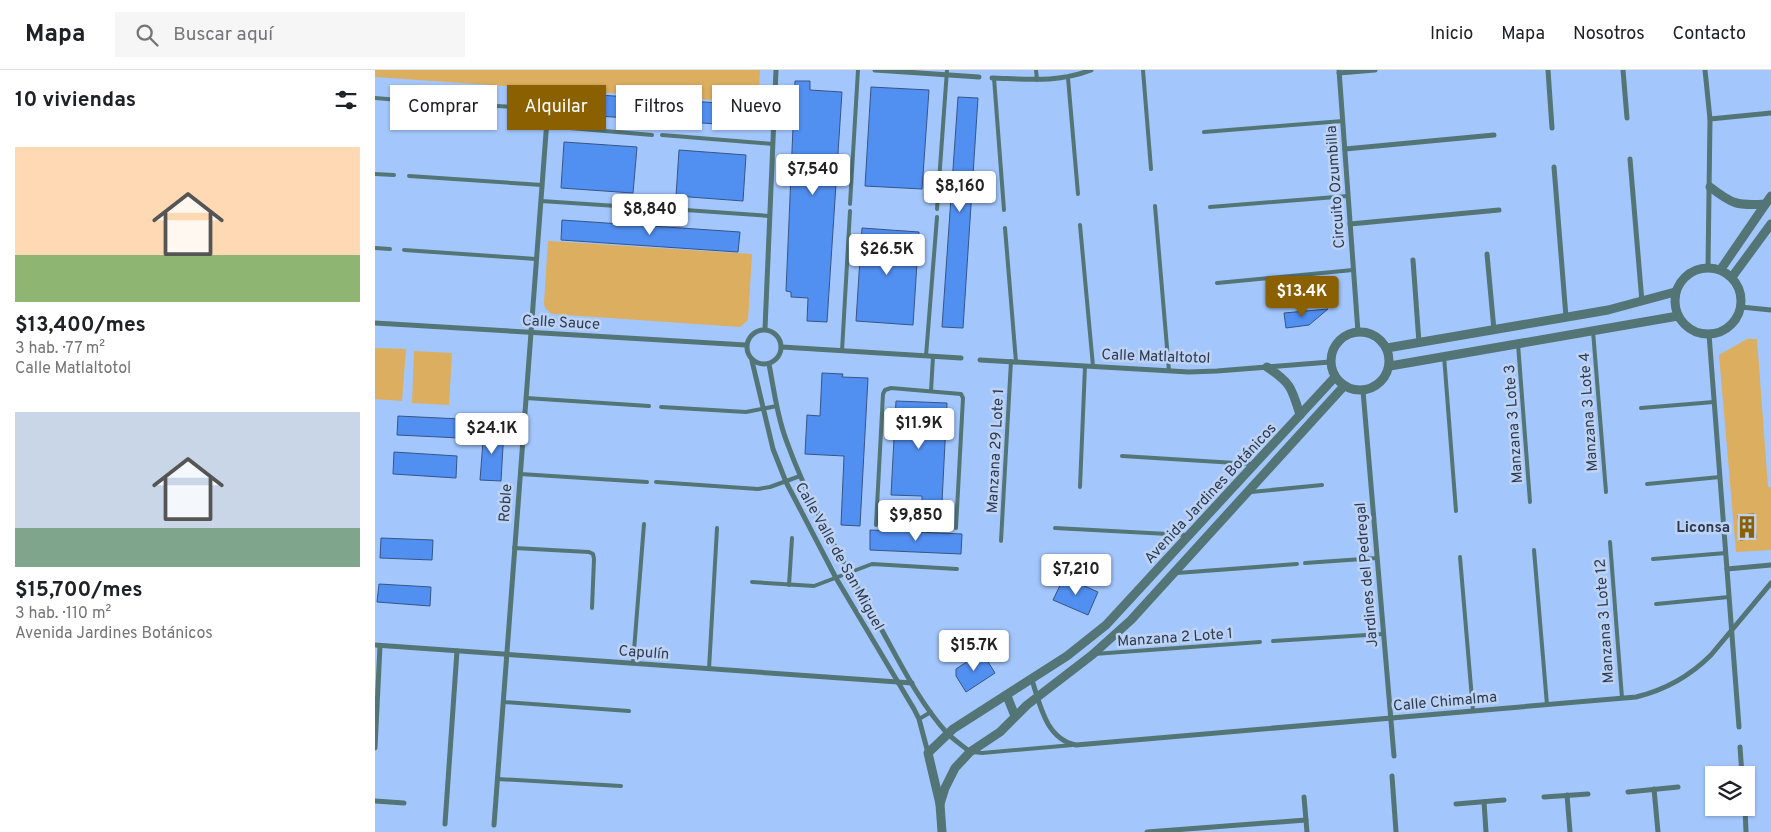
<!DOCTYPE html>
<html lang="es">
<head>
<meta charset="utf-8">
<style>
  body { margin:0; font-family:Overpass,sans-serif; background:#f6f6f6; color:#202124; height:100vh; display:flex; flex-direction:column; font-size:19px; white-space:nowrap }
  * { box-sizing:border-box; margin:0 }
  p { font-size:16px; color:#757577 }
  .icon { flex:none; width:28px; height:28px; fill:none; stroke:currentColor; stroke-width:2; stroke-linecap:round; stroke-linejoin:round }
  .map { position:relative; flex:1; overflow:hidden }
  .panel { display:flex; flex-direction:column; background:#fff; width:375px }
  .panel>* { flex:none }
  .banner { position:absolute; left:15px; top:15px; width:475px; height:45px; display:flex; gap:10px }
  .fabs { position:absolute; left:1330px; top:696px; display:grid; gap:10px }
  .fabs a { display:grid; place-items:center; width:50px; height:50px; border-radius:0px; background:#fff; box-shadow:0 1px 4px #0004; font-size:25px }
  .price { position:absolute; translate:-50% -42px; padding:0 11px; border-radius:5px; background:#fff; color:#222; font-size:16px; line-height:32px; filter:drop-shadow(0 1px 2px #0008) }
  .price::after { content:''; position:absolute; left:50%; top:30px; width:15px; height:11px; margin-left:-8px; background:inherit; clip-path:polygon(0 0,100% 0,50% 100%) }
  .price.active { background:#8a6000; color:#fff }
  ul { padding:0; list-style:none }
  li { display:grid; align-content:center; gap:10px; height:265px; padding:0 15px }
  li span { display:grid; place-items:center; height:155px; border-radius:0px; color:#555 }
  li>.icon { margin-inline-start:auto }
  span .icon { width:90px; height:90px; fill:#fffc; stroke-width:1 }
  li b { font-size:21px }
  h2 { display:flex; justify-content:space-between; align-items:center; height:60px; padding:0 15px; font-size:21px }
  .pill { padding:0 18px; border-radius:0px; background:#fff; box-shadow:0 1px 4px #0004; font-size:18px; line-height:45px }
  .pill.active { background:#8a6000; color:#fff }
  header { display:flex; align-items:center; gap:30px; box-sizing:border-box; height:70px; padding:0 25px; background:#fff; border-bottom:1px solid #e0e0e0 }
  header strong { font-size:24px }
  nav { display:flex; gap:28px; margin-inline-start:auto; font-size:18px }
  .search { width:350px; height:45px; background:#f6f6f6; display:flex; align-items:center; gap:12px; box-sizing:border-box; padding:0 18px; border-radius:0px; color:#757577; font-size:19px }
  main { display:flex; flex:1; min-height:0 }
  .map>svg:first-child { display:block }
  .green { fill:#dcae5f }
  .building { fill:#518ff0; stroke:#375584 }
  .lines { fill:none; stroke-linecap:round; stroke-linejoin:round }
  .service { stroke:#537576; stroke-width:4 }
  .minor { stroke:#537576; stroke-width:5 }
  .tertiary { stroke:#537576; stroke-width:9 }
  .labels { text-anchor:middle; stroke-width:5; stroke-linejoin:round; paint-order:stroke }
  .street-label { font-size:15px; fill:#2c3a50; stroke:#bed3f4 }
  .poi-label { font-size:15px; font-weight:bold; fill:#2c3a50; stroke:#bed3f4; text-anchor:end }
</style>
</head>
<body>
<header>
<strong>Mapa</strong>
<div class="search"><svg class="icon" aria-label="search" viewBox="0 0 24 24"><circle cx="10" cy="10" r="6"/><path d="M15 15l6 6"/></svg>Buscar aquí</div>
<nav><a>Inicio</a><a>Mapa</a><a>Nosotros</a><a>Contacto</a></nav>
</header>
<main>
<section class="panel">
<h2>10 viviendas<svg class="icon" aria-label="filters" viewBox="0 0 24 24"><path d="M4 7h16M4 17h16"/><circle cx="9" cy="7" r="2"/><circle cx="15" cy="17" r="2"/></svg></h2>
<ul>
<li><span style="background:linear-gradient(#ffd9b3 70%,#8fb573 0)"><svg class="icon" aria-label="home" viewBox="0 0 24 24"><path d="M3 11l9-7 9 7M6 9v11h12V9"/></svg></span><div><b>$13,400/mes</b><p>3 hab. · 77 m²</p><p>Calle Matlaltotol</p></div></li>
<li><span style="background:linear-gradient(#c9d6e8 75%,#7fa58c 0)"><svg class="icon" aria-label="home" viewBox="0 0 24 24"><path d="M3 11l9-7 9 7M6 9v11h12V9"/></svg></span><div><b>$15,700/mes</b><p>3 hab. · 110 m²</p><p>Avenida Jardines Botánicos</p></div></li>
</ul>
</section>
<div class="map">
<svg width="1396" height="762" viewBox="0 0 1396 762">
  <rect width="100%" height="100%" fill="#a3c7fd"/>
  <g class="green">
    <polygon points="0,0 385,0 383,33 0,7"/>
    <polygon points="173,171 377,184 373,250 365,257 177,244 170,238 169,233"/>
    <polygon points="1372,269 1382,269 1393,417 1396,417 1396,480 1361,482 1344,285"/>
    <polygon points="0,278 31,279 27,331 0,329"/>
    <polygon points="39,281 77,283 74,335 37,333"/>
  </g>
  <g class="building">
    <polygon points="420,11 435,11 435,20 467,22 452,252 432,251 433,228 416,227 416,222 411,221"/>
    <polygon points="496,17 554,20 547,119 490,116"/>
    <polygon points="194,23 374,35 372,56 193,44"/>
    <polygon points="583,27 603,28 588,258 567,257"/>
    <polygon points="189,72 262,77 258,123 186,118"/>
    <polygon points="304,80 371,85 368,131 301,126"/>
    <polygon points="187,150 365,162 363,182 186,170"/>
    <polygon points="487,158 544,162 538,255 481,251"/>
    <polygon points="953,239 934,255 911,258 909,243"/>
    <polygon points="447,303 468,304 467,307 493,308 485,456 466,455 469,386 430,384 432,345 445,346"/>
    <polygon points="521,331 572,333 567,432 547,431 547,426 516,425"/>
    <polygon points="23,346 86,349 85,368 22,365"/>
    <polygon points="92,347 106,348 106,358 91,357"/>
    <polygon points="109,358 129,359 126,411 105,410"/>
    <polygon points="19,382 82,386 81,408 18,404"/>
    <polygon points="1379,444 1381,468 1365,470 1363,445"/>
    <polygon points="495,460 587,464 586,484 495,480"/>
    <polygon points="6,468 58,470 57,490 5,488"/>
    <polygon points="689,507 723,522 713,545 678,530"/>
    <polygon points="4,514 56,517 55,536 2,532"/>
    <polygon points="607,582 620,603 591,622 581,606 581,599"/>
  </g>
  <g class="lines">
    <g class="service">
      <polyline points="661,0 662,10"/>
      <polyline points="768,0 776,99"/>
      <polyline points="619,8 629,140"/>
      <polyline points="693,8 703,124"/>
      <polyline points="0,28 24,30"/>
      <polyline points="41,31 172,39"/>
      <polyline points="171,56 277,65"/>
      <polyline points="829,62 968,51"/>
      <polyline points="287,65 398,74"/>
      <polyline points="0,104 19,105"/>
      <polyline points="34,106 167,115"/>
      <polyline points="166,131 272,138"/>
      <polyline points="475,134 483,0"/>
      <polyline points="780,136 794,301"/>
      <polyline points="835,137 973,126"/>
      <polyline points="282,138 395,146"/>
      <polyline points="562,139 572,0"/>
      <polyline points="705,155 718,296"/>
      <polyline points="630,158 641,292"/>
      <polyline points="0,178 15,179"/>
      <polyline points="29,180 161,189"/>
      <polyline points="842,213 978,200"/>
      <polyline points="1218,261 1231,422"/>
      <polyline points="1143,274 1155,432"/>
      <polyline points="467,281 475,141"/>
      <polyline points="551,286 562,147"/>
      <polyline points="1069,286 1081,441"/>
      <polyline points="556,321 558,287"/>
      <polyline points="151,328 274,336"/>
      <polyline points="286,337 371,342 402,336"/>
      <polyline points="1266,338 1339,332"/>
      <polyline points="747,386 877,394"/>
      <polyline points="145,404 272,412"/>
      <polyline points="281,412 383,419 395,417 425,406"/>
      <polyline points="1272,414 1345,407"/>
      <polyline points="705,417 710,296"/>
      <polyline points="876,422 947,415"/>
      <polyline points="501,455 508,324 510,320 516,318 586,324 588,328 581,458"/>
      <polyline points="680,458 812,465"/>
      <polyline points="626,471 636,291"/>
      <polyline points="1235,472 1247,628"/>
      <polyline points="139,478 214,482 218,484 219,489 217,538"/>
      <polyline points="1159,480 1172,635"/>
      <polyline points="1085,487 1098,641"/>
      <polyline points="1278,489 1351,483"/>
      <polyline points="930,493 1002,488"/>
      <polyline points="802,503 922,494"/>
      <polyline points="377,512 439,516 497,494 582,499"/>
      <polyline points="414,515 417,468"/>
      <polyline points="1281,534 1354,527"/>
      <polyline points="898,571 1008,564"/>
      <polyline points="719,584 885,572"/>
      <polyline points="258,593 269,454"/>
      <polyline points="334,599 342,458"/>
      <polyline points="128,632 254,641"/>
      <polyline points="544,649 556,642"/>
      <polyline points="598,682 607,683 698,675"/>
      <polyline points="122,709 246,716"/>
    </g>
    <g class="minor">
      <polyline points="500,0 604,7"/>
      <polyline points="964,0 983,262"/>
      <polyline points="1173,0 1177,58"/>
      <polyline points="1248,0 1252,48"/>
      <polyline points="1330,0 1335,49 1333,197"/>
      <polyline points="964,3 1000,0"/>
      <path d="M617,8C651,9 683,13 716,0"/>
      <polyline points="1335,49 1396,43"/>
      <polyline points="970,79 1119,65"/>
      <polyline points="1255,89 1267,232"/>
      <polyline points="1179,97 1191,247"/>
      <polyline points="975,154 1124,140"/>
      <polyline points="1112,184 1119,260"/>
      <polyline points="1038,190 1044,273"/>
      <polyline points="1366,237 1396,240"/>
      <polyline points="0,253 371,275"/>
      <polyline points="390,259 401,0"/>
      <circle cx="389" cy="277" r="17"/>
      <polyline points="1334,264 1364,657"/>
      <polyline points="407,277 586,288"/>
      <polyline points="605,290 814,302 842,301 955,292"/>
      <polyline points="377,291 398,379 411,412 461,508 539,639 544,649 553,683"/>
      <path d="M394,294C399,321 403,350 413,375C435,435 468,492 500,548C522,586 542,630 572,663C579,670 588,676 595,682"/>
      <polyline points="988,321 1019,686"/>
      <polyline points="1352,499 1396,495"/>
      <polyline points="0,575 537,613"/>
      <path d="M657,610C665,635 671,669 701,675L1261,627C1290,620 1315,606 1336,585L1396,513"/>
      <polyline points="1365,677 1367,705"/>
      <polyline points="0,678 5,576"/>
      <polyline points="1017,706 1021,762"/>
      <polyline points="1279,719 1283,762"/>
      <polyline points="1253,722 1303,717"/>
      <polyline points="1192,725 1195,762"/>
      <polyline points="929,727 932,762"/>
      <polyline points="1169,727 1213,724"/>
      <polyline points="0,731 29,733"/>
      <polyline points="1109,732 1111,762"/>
      <polyline points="1081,734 1129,730"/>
      <polyline points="1370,738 1371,762"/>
      <polyline points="70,754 82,581"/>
      <polyline points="119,755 174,23"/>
      <polyline points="772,762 931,750"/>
    </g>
    <g class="tertiary">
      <path d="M1335,117C1357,134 1362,136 1390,134"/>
      <circle cx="1333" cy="231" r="33"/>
      <polyline points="1346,199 1396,126"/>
      <polyline points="1357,207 1396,154"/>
      <circle cx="985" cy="291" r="29"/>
      <polyline points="1012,278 1233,240 1300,222"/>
      <polyline points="1015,296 1303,246"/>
      <path d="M892,297C916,313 917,318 925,345"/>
      <polyline points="632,626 640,646"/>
      <polyline points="565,734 570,718 580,698 595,682 625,662 652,635 717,585 756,550 969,316"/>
      <polyline points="567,762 565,734 553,683 578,659 692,586 731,555 960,307"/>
    </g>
  </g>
  <defs>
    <symbol id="building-bare" viewBox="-9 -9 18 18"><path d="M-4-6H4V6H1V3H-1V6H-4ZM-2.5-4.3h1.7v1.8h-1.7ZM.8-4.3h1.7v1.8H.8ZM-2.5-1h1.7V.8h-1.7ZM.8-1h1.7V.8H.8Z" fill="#8a6000" stroke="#bed3f4" stroke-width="2.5" paint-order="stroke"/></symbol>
  </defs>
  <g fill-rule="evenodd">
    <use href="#building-bare" x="1356" y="441" width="32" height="32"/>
  </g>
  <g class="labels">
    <g class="street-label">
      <text transform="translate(960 117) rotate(-94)" y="5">Circuito Ozumbilla</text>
      <text transform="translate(186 252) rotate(3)" y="5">Calle Sauce</text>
      <text transform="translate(781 286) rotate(2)" y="5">Calle Matlaltotol</text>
      <text transform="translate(1213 342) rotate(-94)" y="5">Manzana 3 Lote 4</text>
      <text transform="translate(1138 354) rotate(-94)" y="5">Manzana 3 Lote 3</text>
      <text transform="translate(620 381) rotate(-87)" y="5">Manzana 29 Lote 1</text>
      <text transform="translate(835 423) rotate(-47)" y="5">Avenida Jardines Botánicos</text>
      <text transform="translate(130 433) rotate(-86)" y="5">Roble</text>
      <text transform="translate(465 486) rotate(61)" y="5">Calle Valle de San Miguel</text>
      <text transform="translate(991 505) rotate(-95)" y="5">Jardines del Pedregal</text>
      <text transform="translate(1229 551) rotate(-94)" y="5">Manzana 3 Lote 12</text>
      <text transform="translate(800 567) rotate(-4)" y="5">Manzana 2 Lote 1</text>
      <text transform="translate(269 582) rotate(4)" y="5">Capulín</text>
      <text transform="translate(1070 631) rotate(-5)" y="5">Calle Chimalma</text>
    </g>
    <g class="poi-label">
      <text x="1355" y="462">Liconsa</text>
    </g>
  </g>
</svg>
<div class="fabs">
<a><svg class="icon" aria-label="layers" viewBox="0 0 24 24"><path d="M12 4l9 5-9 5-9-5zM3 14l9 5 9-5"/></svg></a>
</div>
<b class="price" style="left:438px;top:126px">$7,540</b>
<b class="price" style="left:585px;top:143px">$8,160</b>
<b class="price" style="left:275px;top:166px">$8,840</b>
<b class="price" style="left:512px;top:206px">$26.5K</b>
<b class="price active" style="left:927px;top:248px">$13.4K</b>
<b class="price" style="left:544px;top:380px">$11.9K</b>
<b class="price" style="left:117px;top:385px">$24.1K</b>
<b class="price" style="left:541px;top:472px">$9,850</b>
<b class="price" style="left:701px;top:526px">$7,210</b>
<b class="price" style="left:599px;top:602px">$15.7K</b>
<div class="banner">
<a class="pill">Comprar</a>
<a class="pill active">Alquilar</a>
<a class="pill">Filtros</a>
<a class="pill">Nuevo</a>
</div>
</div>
</main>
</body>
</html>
